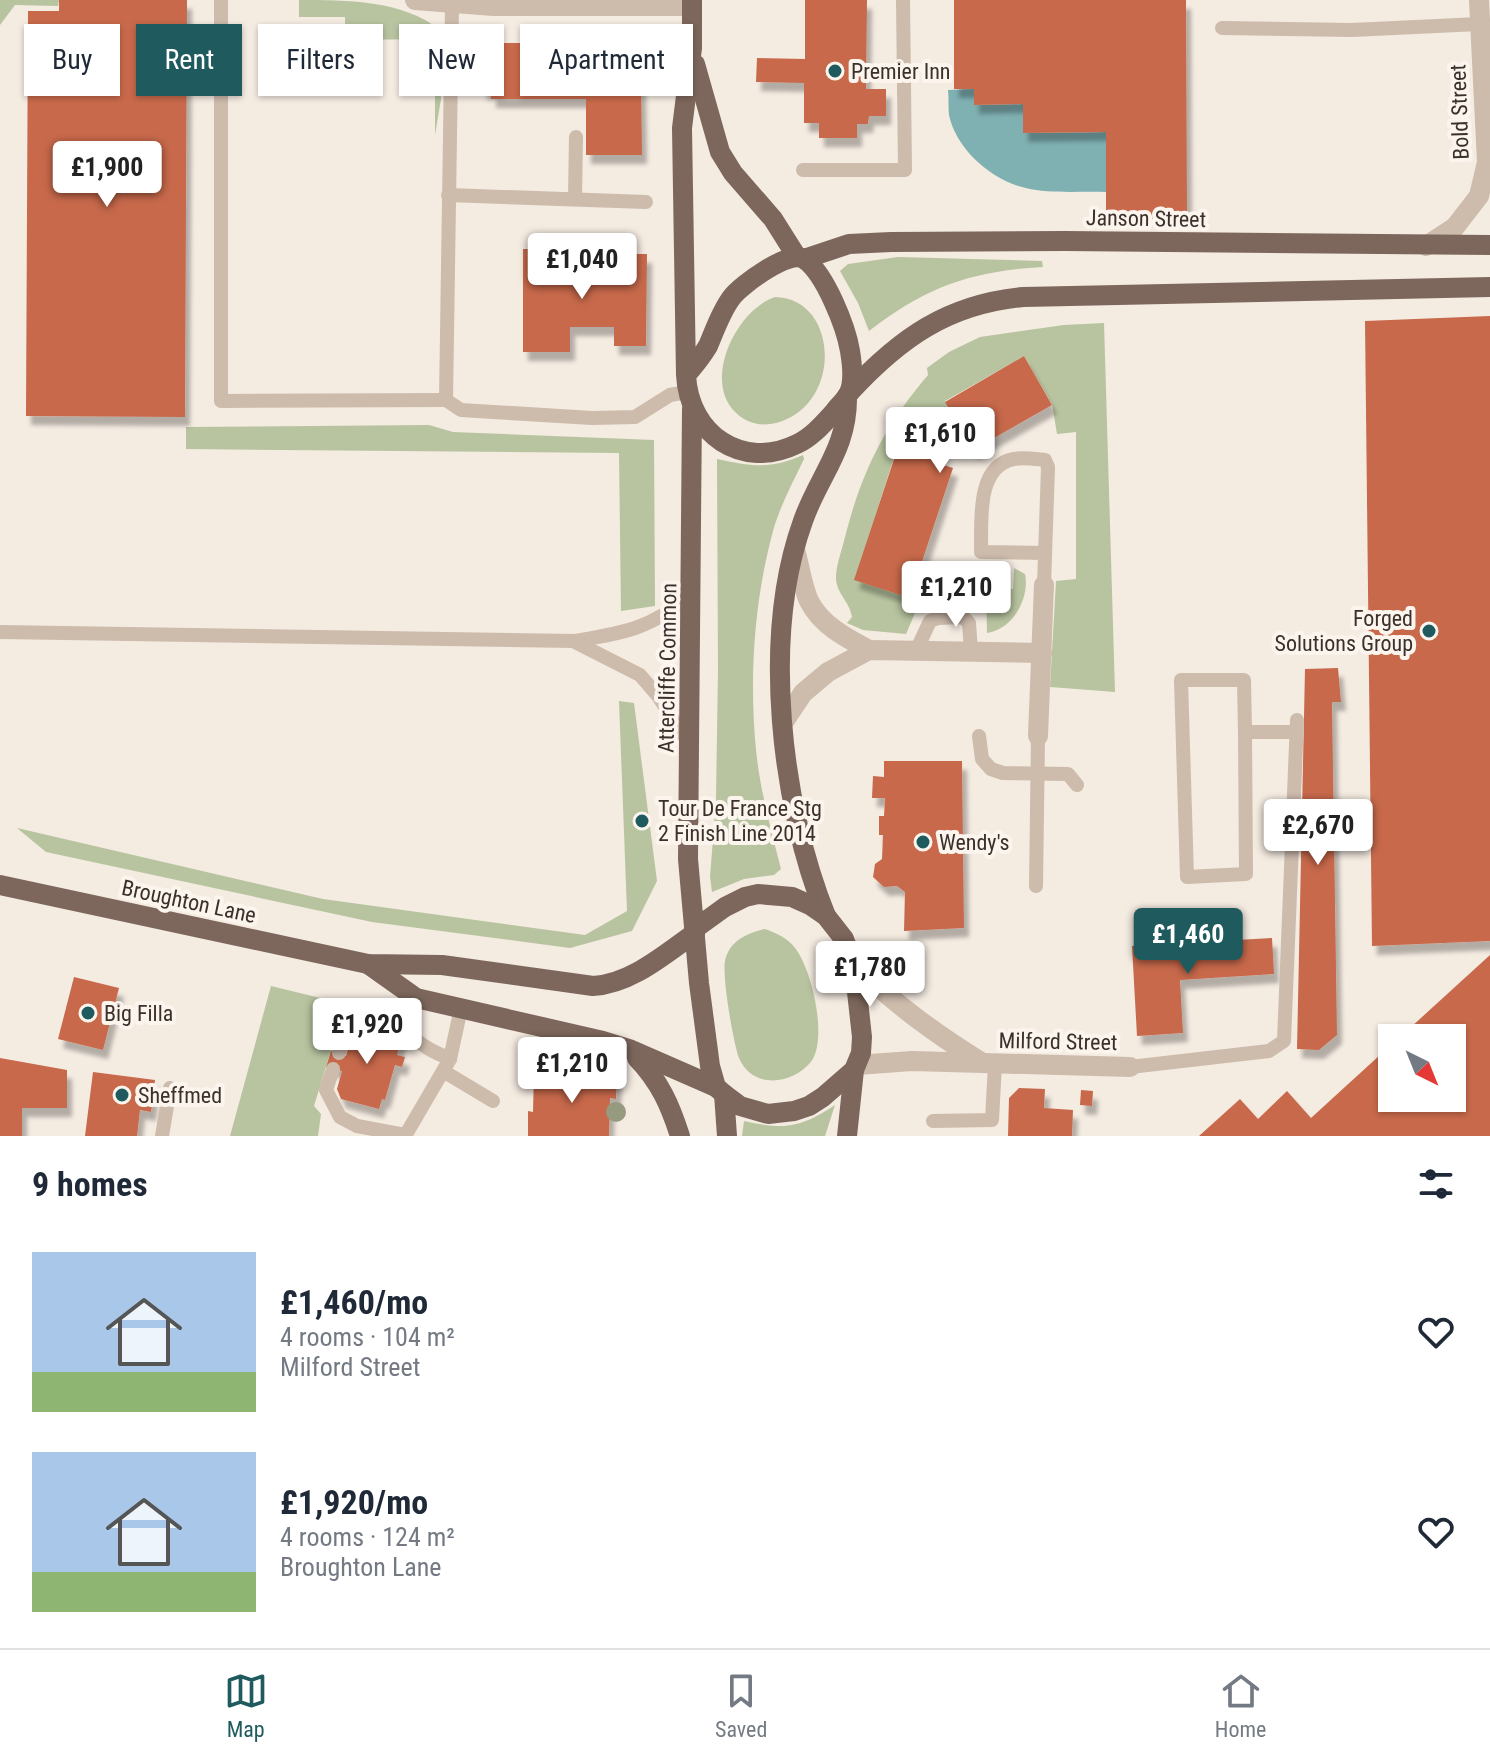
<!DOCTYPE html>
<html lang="en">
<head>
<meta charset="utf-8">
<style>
  body { margin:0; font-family:"Roboto Condensed",sans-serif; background:#f6f6f7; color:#1f2937; height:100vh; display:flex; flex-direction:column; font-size:30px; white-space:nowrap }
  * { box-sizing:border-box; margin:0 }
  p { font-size:26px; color:#747a83 }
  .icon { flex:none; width:44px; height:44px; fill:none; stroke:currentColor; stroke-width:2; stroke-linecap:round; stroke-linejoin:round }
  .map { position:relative; height:1136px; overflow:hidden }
  .side { display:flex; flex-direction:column; background:#fff; flex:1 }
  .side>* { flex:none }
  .guide { position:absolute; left:24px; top:24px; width:800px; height:72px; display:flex; gap:16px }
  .needle { width:52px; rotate:137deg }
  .controls { position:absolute; left:1378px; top:1024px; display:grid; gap:16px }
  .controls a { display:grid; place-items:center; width:88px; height:88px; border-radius:0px; background:#fff; box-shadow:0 2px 6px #0004; font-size:40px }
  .price { position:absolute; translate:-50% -68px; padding:0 18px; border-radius:8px; background:#fff; color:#222; font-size:26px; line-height:52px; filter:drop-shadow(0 2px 4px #0008) }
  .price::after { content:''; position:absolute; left:50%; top:48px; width:24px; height:18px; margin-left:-12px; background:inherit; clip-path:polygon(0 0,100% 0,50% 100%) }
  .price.selected { background:#1f5a5e; color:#fff }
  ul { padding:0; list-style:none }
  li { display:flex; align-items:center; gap:24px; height:200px; padding:0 32px }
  li span { display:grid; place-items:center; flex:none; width:224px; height:160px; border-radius:0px; color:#555 }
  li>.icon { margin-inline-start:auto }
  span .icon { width:96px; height:96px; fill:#fffc; stroke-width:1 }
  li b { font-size:34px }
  h2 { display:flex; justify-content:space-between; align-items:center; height:96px; padding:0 32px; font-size:34px }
  .tag { padding:0 28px; border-radius:0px; background:#fff; box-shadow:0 2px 6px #0004; font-size:28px; line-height:72px }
  .tag.selected { background:#1f5a5e; color:#fff }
  .tab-bar { display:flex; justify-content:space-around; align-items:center; height:112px; border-top:2px solid #e0e1e3; background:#fff; font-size:22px; color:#747a83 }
  .tab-bar a { display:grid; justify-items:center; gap:4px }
  .tab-bar .selected { color:#1f5a5e }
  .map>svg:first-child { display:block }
  .green { fill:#b8c4a0 }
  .water { fill:#7fb0b2 }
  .building { fill:#c8694b; filter:url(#shadow) }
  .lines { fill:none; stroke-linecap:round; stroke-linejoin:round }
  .service { stroke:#cdbbac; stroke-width:14 }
  .minor { stroke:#cdbbac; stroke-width:20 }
  .primary { stroke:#7d675c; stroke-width:20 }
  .tree { fill:#969b7f }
  .poi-dot { fill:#1f5a5e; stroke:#fbf5ee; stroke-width:3 }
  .labels { text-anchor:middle; stroke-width:8; stroke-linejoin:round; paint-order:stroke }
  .poi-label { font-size:22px; fill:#3b302b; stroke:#fbf5ee; text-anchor:start }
  .street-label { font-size:22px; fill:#3b302b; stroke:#fbf5ee }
</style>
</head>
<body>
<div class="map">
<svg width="1490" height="1136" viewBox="0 0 1490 1136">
  <defs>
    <filter id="shadow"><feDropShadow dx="5" dy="9" stdDeviation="2" flood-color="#0004"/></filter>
  </defs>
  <rect width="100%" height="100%" fill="#f4ebe1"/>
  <g class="green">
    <polygon points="0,0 59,0 58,6 15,5 0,25"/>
    <path d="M299,0C346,0 403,0 440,30L441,99L435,135V39L345,40V17H299Z"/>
    <path d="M898,257L1042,261L1043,267C971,271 926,287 869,331L858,303L840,271L848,264Z"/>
    <path d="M775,297C835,298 843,393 787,419C775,425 759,427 746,420C696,393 733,311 775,297Z"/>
    <path d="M1104,323L1115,692L1050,687L1056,581L1076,579V432L1057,434L1052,404L1024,356L945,401L955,419L921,458L896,451L855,579L910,598L915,613L906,634L863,630L847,623L852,617C850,602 836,593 836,578C836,566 841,553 844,541C861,473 883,428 928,375L927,368L949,352L980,337L1064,325Z"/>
    <polygon points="429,425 453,432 654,440 655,606 621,611 619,453 186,449 186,427"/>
    <path d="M803,455L804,459C793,482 780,506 773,531C754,601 749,678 756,750C760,790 771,830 781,869L774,875L744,879L712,892L710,877L716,800L718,671L717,459C751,466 769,470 803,455Z"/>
    <path d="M1014,568L1025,574C1030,598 1013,629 987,633L986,588L1013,589Z"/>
    <polygon points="619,701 634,703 657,881 632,931 570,948 372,922 46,852 17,828 323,899 585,935 627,911"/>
    <path d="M765,929C776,933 788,938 795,948C812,969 829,1041 810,1063C791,1085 752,1089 739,1058C733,1042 722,976 725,961C729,941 747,933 765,929Z"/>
    <polygon points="271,986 345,1004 314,1106 321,1114 318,1136 230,1136"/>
    <path d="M835,1105L825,1136H742L744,1121C785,1130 800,1128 835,1105Z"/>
  </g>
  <path class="water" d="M974,89V105L1023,104V133L1106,132V192C1080,191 1050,194 1026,188C992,181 956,149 949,115C948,107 949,98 948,90Z"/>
  <g class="building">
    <polygon points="59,0 187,0 185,417 26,416 28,11 59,11"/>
    <polygon points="805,0 867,0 866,89 886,89 886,116 869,116 868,124 857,124 857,138 819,138 819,123 804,123 804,83 756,82 757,58 805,59"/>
    <polygon points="954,0 1186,0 1187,215 1106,216 1106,132 1023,133 1023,104 974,105 974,89 954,89"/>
    <polygon points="490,43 616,43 617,71 641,71 642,155 586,155 586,99 491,99 491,91 482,91 481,68 491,68"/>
    <polygon points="523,249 563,249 563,272 613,272 613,254 647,254 646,346 614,346 614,327 570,327 570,352 523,352"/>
    <polygon points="1490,316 1490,941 1372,946 1365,321"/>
    <polygon points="1024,356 1052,405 973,450 963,433 945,443 937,463 953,468 910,598 854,580 897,450 921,458 930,434 955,419 945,402"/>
    <polygon points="1338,668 1341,702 1332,702 1337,1035 1319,1050 1297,1049 1305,669"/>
    <polygon points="884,761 962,761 964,928 904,931 905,892 897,886 884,887 873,877 875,864 882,859 883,835 879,835 879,816 884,816 885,798 872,798 873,776 884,777"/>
    <polygon points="1272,938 1274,974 1180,980 1183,1033 1137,1036 1132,946"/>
    <polygon points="1490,955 1490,1136 1199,1136 1240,1099 1258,1119 1287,1091 1311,1118 1392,1044 1392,1098 1452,1098 1452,1038 1399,1038"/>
    <polygon points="74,977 119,988 103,1050 58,1039"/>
    <polygon points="355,1024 402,1037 397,1055 405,1057 402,1067 395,1065 385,1100 382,1099 379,1109 341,1099 337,1089 342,1071 326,1067 331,1051 346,1056"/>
    <polygon points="0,1058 67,1070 67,1108 22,1108 22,1136 0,1136"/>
    <polygon points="93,1072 155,1080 151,1112 140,1110 137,1136 85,1136"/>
    <polygon points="588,1073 617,1074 616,1099 610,1098 609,1136 528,1136 528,1111 533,1112 534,1074 588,1076"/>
    <polygon points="1019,1088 1045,1089 1044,1108 1073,1110 1072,1136 1008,1136 1009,1098"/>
    <polygon points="1081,1090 1093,1091 1092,1106 1080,1105"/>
  </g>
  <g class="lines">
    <g class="service">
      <polyline points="221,0 221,401 446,400"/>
      <polyline points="452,4 446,400 461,410 592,418 635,417 670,395 687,392"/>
      <polyline points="1222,28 1352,30 1479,24"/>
      <polyline points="803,170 905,170 903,0"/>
      <polyline points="448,195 646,202"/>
      <polyline points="575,198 576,137"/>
      <path d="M1044,585L1048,467L1045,460C1035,459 1023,457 1014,459C975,466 982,523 981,552L1045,553"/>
      <path d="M0,632L575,641C627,632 648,629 691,596"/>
      <polyline points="575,642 640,675 658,696 688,742"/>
      <polyline points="916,651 930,621 938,618 963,617 969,623 971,652"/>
      <polyline points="1245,732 1244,680 1181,680 1187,877 1246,874 1245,732 1296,732"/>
      <polyline points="979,736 982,759 991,769 1003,773 1068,774 1077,785"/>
      <polyline points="1036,886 1038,736"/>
      <path d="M339,1053L350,1020C390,1009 397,1028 426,1047C433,1052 442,1055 450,1059"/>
      <polyline points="1130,1067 1269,1051 1284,1041 1297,720"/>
      <polyline points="333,1069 326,1090 340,1117 357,1126 405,1135"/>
      <polyline points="443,1071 493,1101"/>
      <polyline points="933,1121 992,1120 995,1064"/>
      <polyline points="162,1136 170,1088"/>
      <polyline points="405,1136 450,1059 461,1008"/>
    </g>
    <g class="minor">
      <polyline points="415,0 494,6 692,6"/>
      <polyline points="1426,246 1455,227 1479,196 1487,162 1479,0"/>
      <path d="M795,550C800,566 802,586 809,601C821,625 846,638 869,650"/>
      <polyline points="783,723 803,693 828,672 869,650 1042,653"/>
      <polyline points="1038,736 1044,585"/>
      <path d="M854,965C897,1005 931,1031 981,1062"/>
      <polyline points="857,1065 912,1061 1130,1067"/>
    </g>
    <g class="primary">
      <polyline points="695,64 720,152 733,173 773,219 797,257"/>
      <polyline points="804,259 849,244 891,242 1065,241 1490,245"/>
      <path d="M686,375C694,366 702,356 708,346C715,330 721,311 732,297C741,285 790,249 804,259C825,273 846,327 850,351C852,363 854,382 849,393C846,400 838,406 834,412C823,424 812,437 797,444C742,471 689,434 686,375L682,128L692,48V0"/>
      <path d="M850,392C900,338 948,304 1023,297L1490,287"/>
      <polyline points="692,409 688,859 699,983 710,1066 716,1087 724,1094 740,1106 768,1114 794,1111 809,1106 823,1097 854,1070 861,1053 862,1037 854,965 844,939 826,916 810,905 792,897 758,894 745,897 725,907 696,928"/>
      <path d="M0,885L368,964L442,965L593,986C631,984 665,954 695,933"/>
      <path d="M826,916C781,805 761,637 803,521C819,475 848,449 847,396"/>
      <polyline points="368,964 416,998 603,1041 629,1049 716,1087"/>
      <path d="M637,1058C660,1082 670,1105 680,1136"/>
      <polyline points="724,1094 727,1136"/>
      <polyline points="847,1136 854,1070"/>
    </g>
  </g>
  <circle class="tree" cx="616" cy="1112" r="10"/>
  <g class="poi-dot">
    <circle cx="835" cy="71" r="8"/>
    <circle cx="1429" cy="631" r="8"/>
    <circle cx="642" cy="821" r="8"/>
    <circle cx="923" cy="842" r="8"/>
    <circle cx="88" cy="1013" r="8"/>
    <circle cx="122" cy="1095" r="8"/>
  </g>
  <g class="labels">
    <g class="poi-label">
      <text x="851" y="79">Premier Inn</text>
      <text x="1413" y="626" text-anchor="end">Forged<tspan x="1413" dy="25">Solutions Group</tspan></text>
      <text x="658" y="816">Tour De France Stg<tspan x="658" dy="25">2 Finish Line 2014</tspan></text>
      <text x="939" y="850">Wendy's</text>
      <text x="104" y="1021">Big Filla</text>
      <text x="138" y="1103">Sheffmed</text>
    </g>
    <g class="street-label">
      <text transform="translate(1459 112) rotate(-92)" y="8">Bold Street</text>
      <text transform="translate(1146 218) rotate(1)" y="8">Janson Street</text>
      <text transform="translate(667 668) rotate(-89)" y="8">Attercliffe Common</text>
      <text transform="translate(189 901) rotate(12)" y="8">Broughton Lane</text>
      <text transform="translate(1058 1041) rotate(1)" y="8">Milford Street</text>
    </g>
  </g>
</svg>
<div class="controls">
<a><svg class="needle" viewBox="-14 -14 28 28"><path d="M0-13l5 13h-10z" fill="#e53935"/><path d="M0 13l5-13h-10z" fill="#747a83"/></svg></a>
</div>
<b class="price" style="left:107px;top:209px">£1,900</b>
<b class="price" style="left:582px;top:301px">£1,040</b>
<b class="price" style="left:940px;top:475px">£1,610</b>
<b class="price" style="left:956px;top:629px">£1,210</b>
<b class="price" style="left:1318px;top:867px">£2,670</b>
<b class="price selected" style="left:1188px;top:976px">£1,460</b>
<b class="price" style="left:870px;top:1009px">£1,780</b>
<b class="price" style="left:367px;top:1066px">£1,920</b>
<b class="price" style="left:572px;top:1105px">£1,210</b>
<div class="guide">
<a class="tag">Buy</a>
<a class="tag selected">Rent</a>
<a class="tag">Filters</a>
<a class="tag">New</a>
<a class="tag">Apartment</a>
</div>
</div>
<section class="side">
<h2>9 homes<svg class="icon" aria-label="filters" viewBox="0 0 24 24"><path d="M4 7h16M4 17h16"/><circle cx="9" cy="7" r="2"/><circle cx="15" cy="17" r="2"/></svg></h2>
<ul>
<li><span style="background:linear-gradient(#a9c7e8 75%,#8fb573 0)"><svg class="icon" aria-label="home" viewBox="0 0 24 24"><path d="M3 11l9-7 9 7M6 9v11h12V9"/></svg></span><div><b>£1,460/mo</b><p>4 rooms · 104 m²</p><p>Milford Street</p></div><svg class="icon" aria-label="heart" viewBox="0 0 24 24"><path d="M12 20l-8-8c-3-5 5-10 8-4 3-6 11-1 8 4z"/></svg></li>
<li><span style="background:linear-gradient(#a9c7e8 75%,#8fb573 0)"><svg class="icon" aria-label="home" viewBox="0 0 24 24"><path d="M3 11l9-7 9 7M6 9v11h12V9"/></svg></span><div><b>£1,920/mo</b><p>4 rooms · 124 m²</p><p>Broughton Lane</p></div><svg class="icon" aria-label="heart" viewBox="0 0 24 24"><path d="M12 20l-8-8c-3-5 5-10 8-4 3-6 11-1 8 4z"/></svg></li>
</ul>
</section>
<nav class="tab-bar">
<a class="selected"><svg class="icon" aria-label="map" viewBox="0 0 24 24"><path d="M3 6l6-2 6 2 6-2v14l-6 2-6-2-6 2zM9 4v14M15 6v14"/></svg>Map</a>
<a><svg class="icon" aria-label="saved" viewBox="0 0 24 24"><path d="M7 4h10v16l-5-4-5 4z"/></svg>Saved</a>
<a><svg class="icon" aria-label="home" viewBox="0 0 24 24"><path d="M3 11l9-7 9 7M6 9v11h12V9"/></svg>Home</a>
</nav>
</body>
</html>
